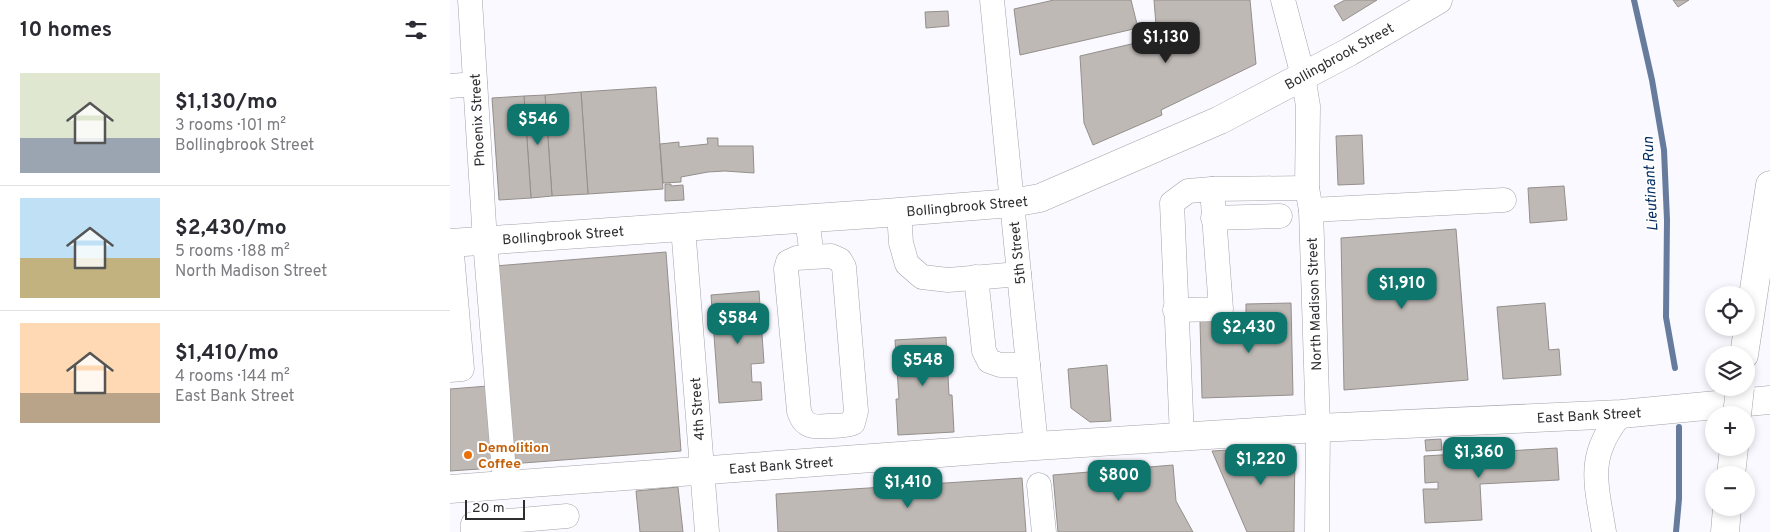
<!DOCTYPE html>
<html lang="en">
<head>
<meta charset="utf-8">
<style>
  body { margin:0; font-family:Overpass,sans-serif; background:#f7f7f7; color:#2b2b33; height:100vh; display:flex; flex-direction:column; font-size:19px; white-space:nowrap }
  * { box-sizing:border-box; margin:0 }
  p { font-size:16px; color:#7c7c81 }
  .icon { flex:none; width:28px; height:28px; fill:none; stroke:currentColor; stroke-width:2; stroke-linecap:round; stroke-linejoin:round }
  .map { position:relative; flex:1; overflow:hidden }
  .side { display:flex; flex-direction:column; background:#fff; width:450px }
  .side>* { flex:none }
  .buttons { position:absolute; left:1255px; top:286px; display:grid; gap:10px }
  .buttons a { display:grid; place-items:center; width:50px; height:50px; border-radius:50%; background:#fff; box-shadow:0 2px 8px #0003; font-size:25px }
  .scale { position:absolute; left:15px; bottom:12px; width:60px; box-sizing:border-box; padding-left:5px; border:2px solid #2e2e31; border-top:0; font-size:14px; line-height:18px; white-space:nowrap; color:#2e2e31; -webkit-text-stroke:4px #fff; paint-order:stroke }
  .price { position:absolute; translate:-50% -42px; padding:0 11px; border-radius:10px; background:#0f766e; color:#fff; font-size:16px; line-height:32px; filter:drop-shadow(0 1px 2px #0008) }
  .price::after { content:''; position:absolute; left:50%; top:30px; width:15px; height:11px; margin-left:-8px; background:inherit; clip-path:polygon(0 0,100% 0,50% 100%) }
  .price.active { background:#222; color:#fff }
  ul { padding:0; list-style:none }
  li { display:flex; align-items:center; gap:15px; height:125px; padding:0 20px }
  li+li { border-top:1px solid #e1e1e2 }
  li span { display:grid; place-items:center; flex:none; width:140px; height:100px; border-radius:0px; color:#555 }
  li>.icon { margin-inline-start:auto }
  span .icon { width:60px; height:60px; fill:#fffc; stroke-width:1 }
  li b { font-size:21px }
  h2 { display:flex; justify-content:space-between; align-items:center; height:60px; padding:0 20px; font-size:21px }
  main { display:flex; flex:1; min-height:0 }
  .map>svg:first-child { display:block }
  .lines { fill:none; stroke-linecap:round; stroke-linejoin:round }
  .stream { stroke:#677c9c; stroke-width:6 }
  .building { fill:#bfb9b5; stroke:#958f8b }
  .minor-casing { stroke:#a3a3aa; stroke-width:25 }
  .major-casing { stroke:#a3a3aa; stroke-width:29 }
  .highway-casing { stroke:#a3a3aa; stroke-width:29 }
  .minor { stroke:#fff; stroke-width:24 }
  .major { stroke:#fff; stroke-width:28 }
  .highway { stroke:#fff; stroke-width:28 }
  .highway-bridge-casing { stroke:#a3a3aa; stroke-width:29; stroke-linecap:butt }
  .highway-bridge { stroke:#fff; stroke-width:28 }
  .food-dot { fill:#e8710a; stroke:#fff; stroke-width:2 }
  .labels { text-anchor:middle; stroke-width:4; stroke-linejoin:round; paint-order:stroke }
  .street-label { font-size:14px; fill:#2e2e31; stroke:#fff }
  .food-label { font-size:14px; font-weight:bold; fill:#c56008; stroke:#fff; text-anchor:start }
  .water-label { font-size:15px; font-style:italic; fill:#012a5f; stroke:#fff }
</style>
</head>
<body>
<main>
<section class="side">
<h2>10 homes<svg class="icon" aria-label="filters" viewBox="0 0 24 24"><path d="M4 7h16M4 17h16"/><circle cx="9" cy="7" r="2"/><circle cx="15" cy="17" r="2"/></svg></h2>
<ul>
<li><span style="background:linear-gradient(#dfe7d0 65%,#9aa5b1 0)"><svg class="icon" aria-label="home" viewBox="0 0 24 24"><path d="M3 11l9-7 9 7M6 9v11h12V9"/></svg></span><div><b>$1,130/mo</b><p>3 rooms · 101 m²</p><p>Bollingbrook Street</p></div></li>
<li><span style="background:linear-gradient(#bfe0f5 60%,#c2b280 0)"><svg class="icon" aria-label="home" viewBox="0 0 24 24"><path d="M3 11l9-7 9 7M6 9v11h12V9"/></svg></span><div><b>$2,430/mo</b><p>5 rooms · 188 m²</p><p>North Madison Street</p></div></li>
<li><span style="background:linear-gradient(#ffd9b3 70%,#b9a48a 0)"><svg class="icon" aria-label="home" viewBox="0 0 24 24"><path d="M3 11l9-7 9 7M6 9v11h12V9"/></svg></span><div><b>$1,410/mo</b><p>4 rooms · 144 m²</p><p>East Bank Street</p></div></li>
</ul>
</section>
<div class="map">
<svg width="1320" height="532" viewBox="0 0 1320 532">
  <rect width="100%" height="100%" fill="#f9f9ff"/>
  <g class="lines">
    <g class="stream">
      <polyline points="1184,0 1202,80 1214,150 1217,220 1216,317 1225,368"/>
      <polyline points="1226,532 1229,499 1229,427"/>
    </g>
  </g>
  <g class="building">
    <polygon points="604,0 681,0 688,28 570,55 564,9"/>
    <polygon points="704,0 800,0 806,64 711,110 712,115 643,145 634,123 630,56 707,38"/>
    <polygon points="895,0 927,0 893,21 884,6"/>
    <polygon points="1223,0 1239,0 1228,7"/>
    <polygon points="498,11 499,26 476,28 475,12"/>
    <polygon points="206,87 213,189 138,194 131,92"/>
    <polygon points="131,92 138,194 102,196 95,95"/>
    <polygon points="95,95 102,196 81,198 74,96"/>
    <polygon points="74,96 81,198 49,200 42,98"/>
    <polygon points="912,135 914,184 888,185 886,136"/>
    <polygon points="257,138 268,138 268,146 303,146 304,173 275,171 258,172 231,177 231,182 213,183 210,144 229,142 229,147 258,144"/>
    <polygon points="215,184 221,184 221,186 233,185 234,200 215,201"/>
    <polygon points="1114,186 1117,220 1080,223 1078,188"/>
    <polygon points="1006,229 1018,380 894,390 891,238"/>
    <polygon points="216,252 231,451 60,464 45,266"/>
    <polygon points="309,291 314,363 301,364 302,382 311,382 312,400 269,403 261,295"/>
    <polygon points="841,303 843,395 752,398 750,321 796,320 796,304"/>
    <polygon points="1095,303 1099,350 1109,349 1111,375 1053,379 1047,307"/>
    <polygon points="496,337 499,395 502,395 504,432 448,435 446,399 449,399 445,340"/>
    <polygon points="657,365 661,421 640,422 621,408 618,369"/>
    <polygon points="38,386 44,468 0,471 0,389"/>
    <polygon points="991,439 992,450 976,451 975,440"/>
    <polygon points="845,446 844,532 797,532 762,451"/>
    <polygon points="1107,448 1109,480 1030,484 1032,520 975,523 973,489 988,489 988,482 975,483 974,456"/>
    <polygon points="723,465 726,501 743,532 608,532 603,475"/>
    <polygon points="572,478 576,532 328,532 326,494"/>
    <polygon points="228,487 233,532 190,532 186,491"/>
  </g>
  <g class="lines">
    <defs>
      <g id="minor">
        <polyline points="20,0 35,241 55,484"/>
        <polyline points="542,0 586,446"/>
        <polyline points="833,0 853,76 858,106 857,188 861,210 868,428 867,532"/>
        <polyline points="0,86 25,84"/>
        <polyline points="861,210 1054,200"/>
        <polyline points="449,212 451,243 457,264 472,277 498,280 569,274"/>
        <path d="M357,218L362,257L347,258L338,262L336,269L349,411C354,428 364,427 380,426C388,426 395,426 403,423L406,411L394,267L390,260L381,256L362,257"/>
        <polyline points="763,218 830,216"/>
        <polyline points="233,227 257,532"/>
        <polyline points="526,277 534,351 539,361 550,365 578,365"/>
        <polyline points="725,310 771,309 762,189"/>
        <polyline points="0,370 12,369 1,243"/>
        <polyline points="732,437 722,203 738,191 762,189 857,188"/>
        <polyline points="589,485 594,532"/>
        <polyline points="23,532 23,524 117,516"/>
        <path d="M1154,532C1146,482 1136,456 1171,414"/>
      </g>
      <g id="major">
        <polyline points="0,243 436,213 562,203 590,198 770,120 899,52 988,0"/>
        <polyline points="0,489 586,446 868,428 1171,414 1320,400"/>
      </g>
      <g id="highway">
        <polyline points="1294,355 1320,185"/>
        <polyline points="1281,475 1284,448"/>
        <polyline points="1275,532 1277,508"/>
      </g>
    </defs>
    <use href="#minor" class="minor-casing"/>
    <use href="#major" class="major-casing"/>
    <use href="#highway" class="highway-casing"/>
    <use href="#minor" class="minor"/>
    <use href="#major" class="major"/>
    <use href="#highway" class="highway"/>
    <defs>
      <polyline id="highway-bridge" points="1287,415 1290,388"/>
    </defs>
    <use href="#highway-bridge" class="highway-bridge-casing"/>
    <use href="#highway-bridge" class="highway-bridge"/>
  </g>
  <circle class="food-dot" cx="18" cy="455" r="5"/>
  <g class="labels">
    <g class="street-label">
      <text transform="translate(889 56) rotate(-29)" y="5">Bollingbrook Street</text>
      <text transform="translate(27 120) rotate(-93)" y="5">Phoenix Street</text>
      <text transform="translate(517 206) rotate(-5)" y="5">Bollingbrook Street</text>
      <text transform="translate(113 235) rotate(-4)" y="5">Bollingbrook Street</text>
      <text transform="translate(567 253) rotate(-96)" y="5">5th Street</text>
      <text transform="translate(864 304) rotate(-92)" y="5">North Madison Street</text>
      <text transform="translate(247 409) rotate(-94)" y="5">4th Street</text>
      <text transform="translate(1139 415) rotate(-3)" y="5">East Bank Street</text>
      <text transform="translate(331 465) rotate(-4)" y="5">East Bank Street</text>
    </g>
    <g class="food-label">
      <text x="28" y="452">Demolition<tspan x="28" dy="16">Coffee</tspan></text>
    </g>
    <g class="water-label">
      <text transform="translate(1200 184) rotate(-93)" y="5">Lieutinant Run</text>
    </g>
  </g>
</svg>
<div class="buttons">
<a><svg class="icon" aria-label="locate" viewBox="0 0 24 24"><circle cx="12" cy="12" r="6"/><path d="M12 2v4M12 18v4M2 12h4M18 12h4"/></svg></a>
<a><svg class="icon" aria-label="layers" viewBox="0 0 24 24"><path d="M12 4l9 5-9 5-9-5zM3 14l9 5 9-5"/></svg></a>
<a>+</a>
<a>−</a>
</div>
<div class="scale">20 m</div>
<b class="price active" style="left:716px;top:64px">$1,130</b>
<b class="price" style="left:88px;top:146px">$546</b>
<b class="price" style="left:952px;top:310px">$1,910</b>
<b class="price" style="left:288px;top:345px">$584</b>
<b class="price" style="left:799px;top:354px">$2,430</b>
<b class="price" style="left:473px;top:387px">$548</b>
<b class="price" style="left:1029px;top:479px">$1,360</b>
<b class="price" style="left:811px;top:486px">$1,220</b>
<b class="price" style="left:669px;top:502px">$800</b>
<b class="price" style="left:458px;top:509px">$1,410</b>
</div>
</main>
</body>
</html>
